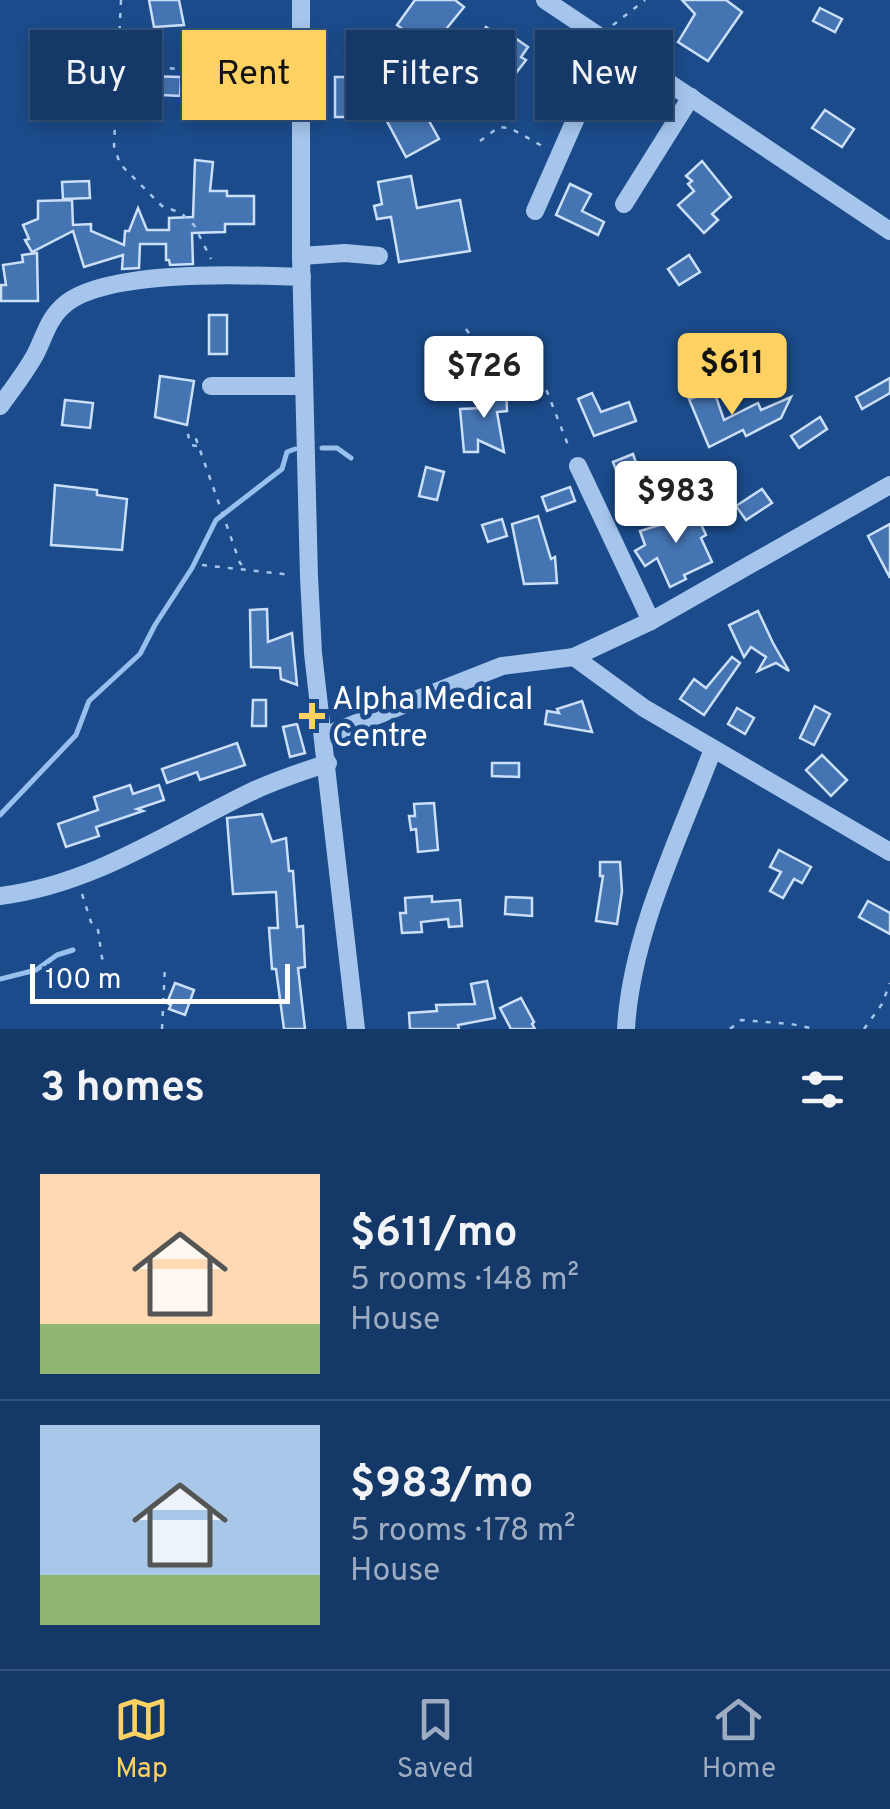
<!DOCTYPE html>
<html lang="en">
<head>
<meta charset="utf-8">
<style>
  body { margin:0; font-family:Overpass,sans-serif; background:#1d3f6e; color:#f1f3f6; height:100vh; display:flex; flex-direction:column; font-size:38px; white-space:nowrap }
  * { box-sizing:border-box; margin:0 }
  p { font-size:32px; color:#9dacc0 }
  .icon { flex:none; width:55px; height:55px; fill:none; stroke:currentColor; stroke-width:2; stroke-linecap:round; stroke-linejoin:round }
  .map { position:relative; height:1029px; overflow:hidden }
  .details { display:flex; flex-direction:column; background:#143868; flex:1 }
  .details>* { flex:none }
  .guide { position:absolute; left:30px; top:30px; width:830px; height:90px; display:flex; gap:20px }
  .scale { position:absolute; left:30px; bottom:25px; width:260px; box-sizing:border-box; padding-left:10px; border:5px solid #fff; border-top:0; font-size:28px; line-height:35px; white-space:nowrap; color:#fff; -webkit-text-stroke:8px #1b4b8a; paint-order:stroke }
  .price { position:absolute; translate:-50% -85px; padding:0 22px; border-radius:10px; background:#fff; color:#222; font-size:32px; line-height:65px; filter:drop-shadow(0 2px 5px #0008) }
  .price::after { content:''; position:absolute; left:50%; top:60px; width:30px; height:22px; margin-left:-15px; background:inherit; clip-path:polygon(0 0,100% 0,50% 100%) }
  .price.selected { background:#fed262; color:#111 }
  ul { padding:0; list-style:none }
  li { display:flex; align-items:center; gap:30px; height:250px; padding:0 40px }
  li+li { border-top:2px solid #33527c }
  li span { display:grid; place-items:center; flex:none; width:280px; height:200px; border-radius:0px; color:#555 }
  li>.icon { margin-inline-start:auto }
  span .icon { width:120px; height:120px; fill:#fffc; stroke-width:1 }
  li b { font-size:42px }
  h2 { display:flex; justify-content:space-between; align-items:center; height:120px; padding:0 40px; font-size:42px }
  .chip { padding:0 35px; border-radius:0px; background:#143868; box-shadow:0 5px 15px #0003,0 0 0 2px #33527c; font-size:35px; line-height:90px }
  .chip.selected { background:#fed262; color:#111 }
  .tabs { display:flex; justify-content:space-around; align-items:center; height:140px; border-top:2px solid #33527c; background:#143868; font-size:28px; color:#9dacc0 }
  .tabs a { display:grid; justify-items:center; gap:5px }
  .tabs .selected { color:#fed262 }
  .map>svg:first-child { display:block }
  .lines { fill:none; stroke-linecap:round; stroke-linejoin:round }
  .stream { stroke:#98c0ef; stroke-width:5 }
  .building { fill:#4474b2; stroke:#cbdff9; stroke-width:2.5 }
  .path { stroke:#a5c5ec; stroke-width:2.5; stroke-dasharray:5 8; stroke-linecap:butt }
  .minor { stroke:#a5c5ec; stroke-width:18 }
  .poi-dot { fill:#fed262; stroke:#1b4b8a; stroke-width:4 }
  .labels { text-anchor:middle; stroke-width:9; stroke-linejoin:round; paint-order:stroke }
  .poi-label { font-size:32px; fill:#fff; stroke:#1b4b8a; text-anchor:start }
</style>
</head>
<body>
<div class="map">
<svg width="890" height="1029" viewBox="0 0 890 1029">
  <rect width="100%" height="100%" fill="#1b4b8a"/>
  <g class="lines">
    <g class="stream">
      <polyline points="322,448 337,448 351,458"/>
      <polyline points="0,815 76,735 89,701 140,654 155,625 192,568 216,520 282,469 287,452 295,449"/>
      <polyline points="0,979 36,970 57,955 73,950"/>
    </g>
  </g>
  <g class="building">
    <polygon points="149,0 179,0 184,25 154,27"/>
    <polygon points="415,0 455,0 464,7 430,49 397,25"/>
    <polygon points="682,0 726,0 742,12 708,61 678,42 695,14"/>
    <polygon points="820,8 842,19 835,32 813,21"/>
    <polygon points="486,27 504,40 506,38 512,42 515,38 528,47 521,57 526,60 516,73 512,70 492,97 485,91 471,109 453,95 428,119 439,139 406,157 381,110 404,98 409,109 432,97 459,72 479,46 475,43"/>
    <polygon points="236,32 259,32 258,62 235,61"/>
    <polygon points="362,41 376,41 375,67 362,67"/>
    <polygon points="69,71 86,71 86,94 100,95 99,112 61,110 61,77 69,78"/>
    <polygon points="144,76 181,77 180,96 143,94"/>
    <rect x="335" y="77" width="23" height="40"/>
    <polygon points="825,110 854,129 842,147 812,128"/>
    <polygon points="195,160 213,162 210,191 227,191 227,196 254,196 254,224 225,224 225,232 192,233 193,264 170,265 169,260 166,260 166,244 140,244 139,268 122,269 123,255 84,267 73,231 32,252 25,240 29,239 23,225 38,219 38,201 72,200 73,225 91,224 91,231 124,245 125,231 129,231 138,208 147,230 169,230 169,218 193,217"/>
    <polygon points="702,161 731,197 712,214 718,220 704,233 678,205 694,191 688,184 692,181 686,176"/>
    <polygon points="411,176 417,208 460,200 470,251 399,262 391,217 377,219 374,206 382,204 378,182"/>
    <polygon points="89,181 90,198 63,199 62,182"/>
    <polygon points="570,184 591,194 582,211 604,222 598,235 556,215"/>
    <polygon points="37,253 38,301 1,301 1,285 6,285 3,265 23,262 22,255"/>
    <polygon points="689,255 700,272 679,285 668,269"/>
    <rect x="209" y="315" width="18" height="39"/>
    <polygon points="160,376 194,381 187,425 155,417"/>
    <polygon points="890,378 890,393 862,409 856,397"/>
    <polygon points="506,386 507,411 497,412 504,452 478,440 478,452 464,452 460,409 484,408 485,387"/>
    <polygon points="714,391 724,420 758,403 761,410 791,397 781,418 746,436 743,430 709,447 689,399"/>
    <polygon points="592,393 601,412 629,402 636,421 594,436 578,399"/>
    <polygon points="65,400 93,403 90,428 62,425"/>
    <polygon points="820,417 827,429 799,448 791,436"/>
    <polygon points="633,454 639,471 619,478 613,462"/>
    <polygon points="426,467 444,472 437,500 419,496"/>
    <polygon points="55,485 97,490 97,495 127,499 122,550 51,545"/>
    <polygon points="570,487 575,501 547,511 542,497"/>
    <polygon points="762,489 772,503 746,520 736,506"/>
    <polygon points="694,509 706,535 701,538 712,562 684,575 686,579 670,587 657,558 645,566 635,551 645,545 640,531 669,522 668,513"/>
    <polygon points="538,516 551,559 555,557 557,583 524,584 512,524"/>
    <polygon points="502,519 507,536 488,542 482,525"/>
    <polygon points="890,524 890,578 868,536"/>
    <polygon points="267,609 268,642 292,633 297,685 281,679 280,668 251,667 250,610"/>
    <polygon points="758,611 773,643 789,671 776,663 758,671 766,657 751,647 744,657 729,625"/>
    <polygon points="732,657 740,663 704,715 680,699 694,679 706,688"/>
    <polygon points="253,700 266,700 266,726 252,726"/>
    <polygon points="582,701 592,732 545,724 547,711 559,713 557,709"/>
    <polygon points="815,706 830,714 814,745 800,738"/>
    <polygon points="737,708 754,718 745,734 728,724"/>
    <polygon points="297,724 305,753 290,757 283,727"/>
    <polygon points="237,743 245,765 200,780 197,772 167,783 162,769"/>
    <polygon points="822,755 847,780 831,796 806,770"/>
    <polygon points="492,763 519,763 519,777 492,776"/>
    <polygon points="130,785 133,794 159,785 164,800 137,809 143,811 96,827 99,836 66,847 58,824 98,810 94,797"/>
    <polygon points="434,803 438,850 418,852 416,829 411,830 409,816 415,816 414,804"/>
    <polygon points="262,814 272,842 286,838 289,871 293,871 297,927 303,926 305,967 298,968 305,1029 284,1029 276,969 272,969 269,928 278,928 276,892 233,894 227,818"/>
    <polygon points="779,850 811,867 802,883 794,879 783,898 770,891 781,872 770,867"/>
    <polygon points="600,862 620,862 622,891 617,924 596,921 603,876 600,876"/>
    <polygon points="432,896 432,902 460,900 462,926 449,927 448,919 421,922 422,932 402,933 400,913 406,913 405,898"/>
    <polygon points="506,897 532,898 532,916 505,914"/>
    <polygon points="868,901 890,913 890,934 859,917"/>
    <polygon points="487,981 495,1018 458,1025 459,1029 410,1029 409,1013 437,1011 436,1005 475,1004 471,984"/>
    <polygon points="175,983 194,990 185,1015 169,1009 171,1005 167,1003"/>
    <polygon points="521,998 534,1022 532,1024 535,1029 511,1029 500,1008"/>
  </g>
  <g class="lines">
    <g class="path">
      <polyline points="121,0 114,146 120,164 162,206 181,213 194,225 211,259"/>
      <polyline points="613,25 645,0"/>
      <polyline points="118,63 284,80"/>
      <polyline points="480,141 499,127 510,128 544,147"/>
      <polyline points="466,329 475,342 491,347 509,366 534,378 546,389 570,450"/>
      <polyline points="197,446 191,445 188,435 195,436 240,563 247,570"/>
      <polyline points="202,565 292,575"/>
      <polyline points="82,894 91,922 98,930 102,958 107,965"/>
      <polyline points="162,1029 165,967"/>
      <polyline points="730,1029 741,1020 791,1024 815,1029"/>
      <polyline points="864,1029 882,1004 890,983"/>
    </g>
    <g class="minor">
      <polyline points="301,0 301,256 309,577 313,653 356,1029"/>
      <polyline points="545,0 890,231"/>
      <polyline points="624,204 691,97"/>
      <polyline points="535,211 609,43"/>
      <polyline points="301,256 345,253 379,256"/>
      <polyline points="211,386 304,386"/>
      <path d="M0,406C12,390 25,373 35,355C43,340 48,320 61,308C99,268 248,275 302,277"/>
      <polyline points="578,466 651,621"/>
      <polyline points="574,657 651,621 890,485"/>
      <polyline points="324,736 502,666 574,657 644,708 890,852"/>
      <path d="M0,896C95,884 171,830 255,790C279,779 304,771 328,763"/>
      <path d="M626,1029C631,934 680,837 713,749"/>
    </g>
  </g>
  <path class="poi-dot" d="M307 701h10v10h10v10h-10v10h-10v-10h-10v-10h10z"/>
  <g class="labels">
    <g class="poi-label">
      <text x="332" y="709">Alpha Medical<tspan x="332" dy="37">Centre</tspan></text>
    </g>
  </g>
</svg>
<div class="scale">100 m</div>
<b class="price selected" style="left:732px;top:418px">$611</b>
<b class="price" style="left:484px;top:421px">$726</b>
<b class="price" style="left:676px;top:546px">$983</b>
<div class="guide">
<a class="chip">Buy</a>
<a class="chip selected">Rent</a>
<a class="chip">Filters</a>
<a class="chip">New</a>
</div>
</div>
<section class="details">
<h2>3 homes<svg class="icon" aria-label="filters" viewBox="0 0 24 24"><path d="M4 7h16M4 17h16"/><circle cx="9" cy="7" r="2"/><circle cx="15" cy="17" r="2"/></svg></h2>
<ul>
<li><span style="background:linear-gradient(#ffd9b3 75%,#8fb573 0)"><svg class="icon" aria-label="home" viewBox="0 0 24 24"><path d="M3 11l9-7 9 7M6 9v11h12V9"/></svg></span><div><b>$611/mo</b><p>5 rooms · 148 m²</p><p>House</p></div></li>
<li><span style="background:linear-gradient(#a9c7e8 75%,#8fb573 0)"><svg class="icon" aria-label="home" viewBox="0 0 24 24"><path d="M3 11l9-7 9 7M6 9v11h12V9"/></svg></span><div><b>$983/mo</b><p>5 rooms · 178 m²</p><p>House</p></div></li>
</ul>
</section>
<nav class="tabs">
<a class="selected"><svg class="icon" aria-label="map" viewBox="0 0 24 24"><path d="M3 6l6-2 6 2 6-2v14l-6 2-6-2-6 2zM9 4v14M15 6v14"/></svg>Map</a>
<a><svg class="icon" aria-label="saved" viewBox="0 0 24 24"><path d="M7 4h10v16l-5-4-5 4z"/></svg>Saved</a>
<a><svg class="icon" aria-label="home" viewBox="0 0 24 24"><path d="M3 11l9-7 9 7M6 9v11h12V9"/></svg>Home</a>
</nav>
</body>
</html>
